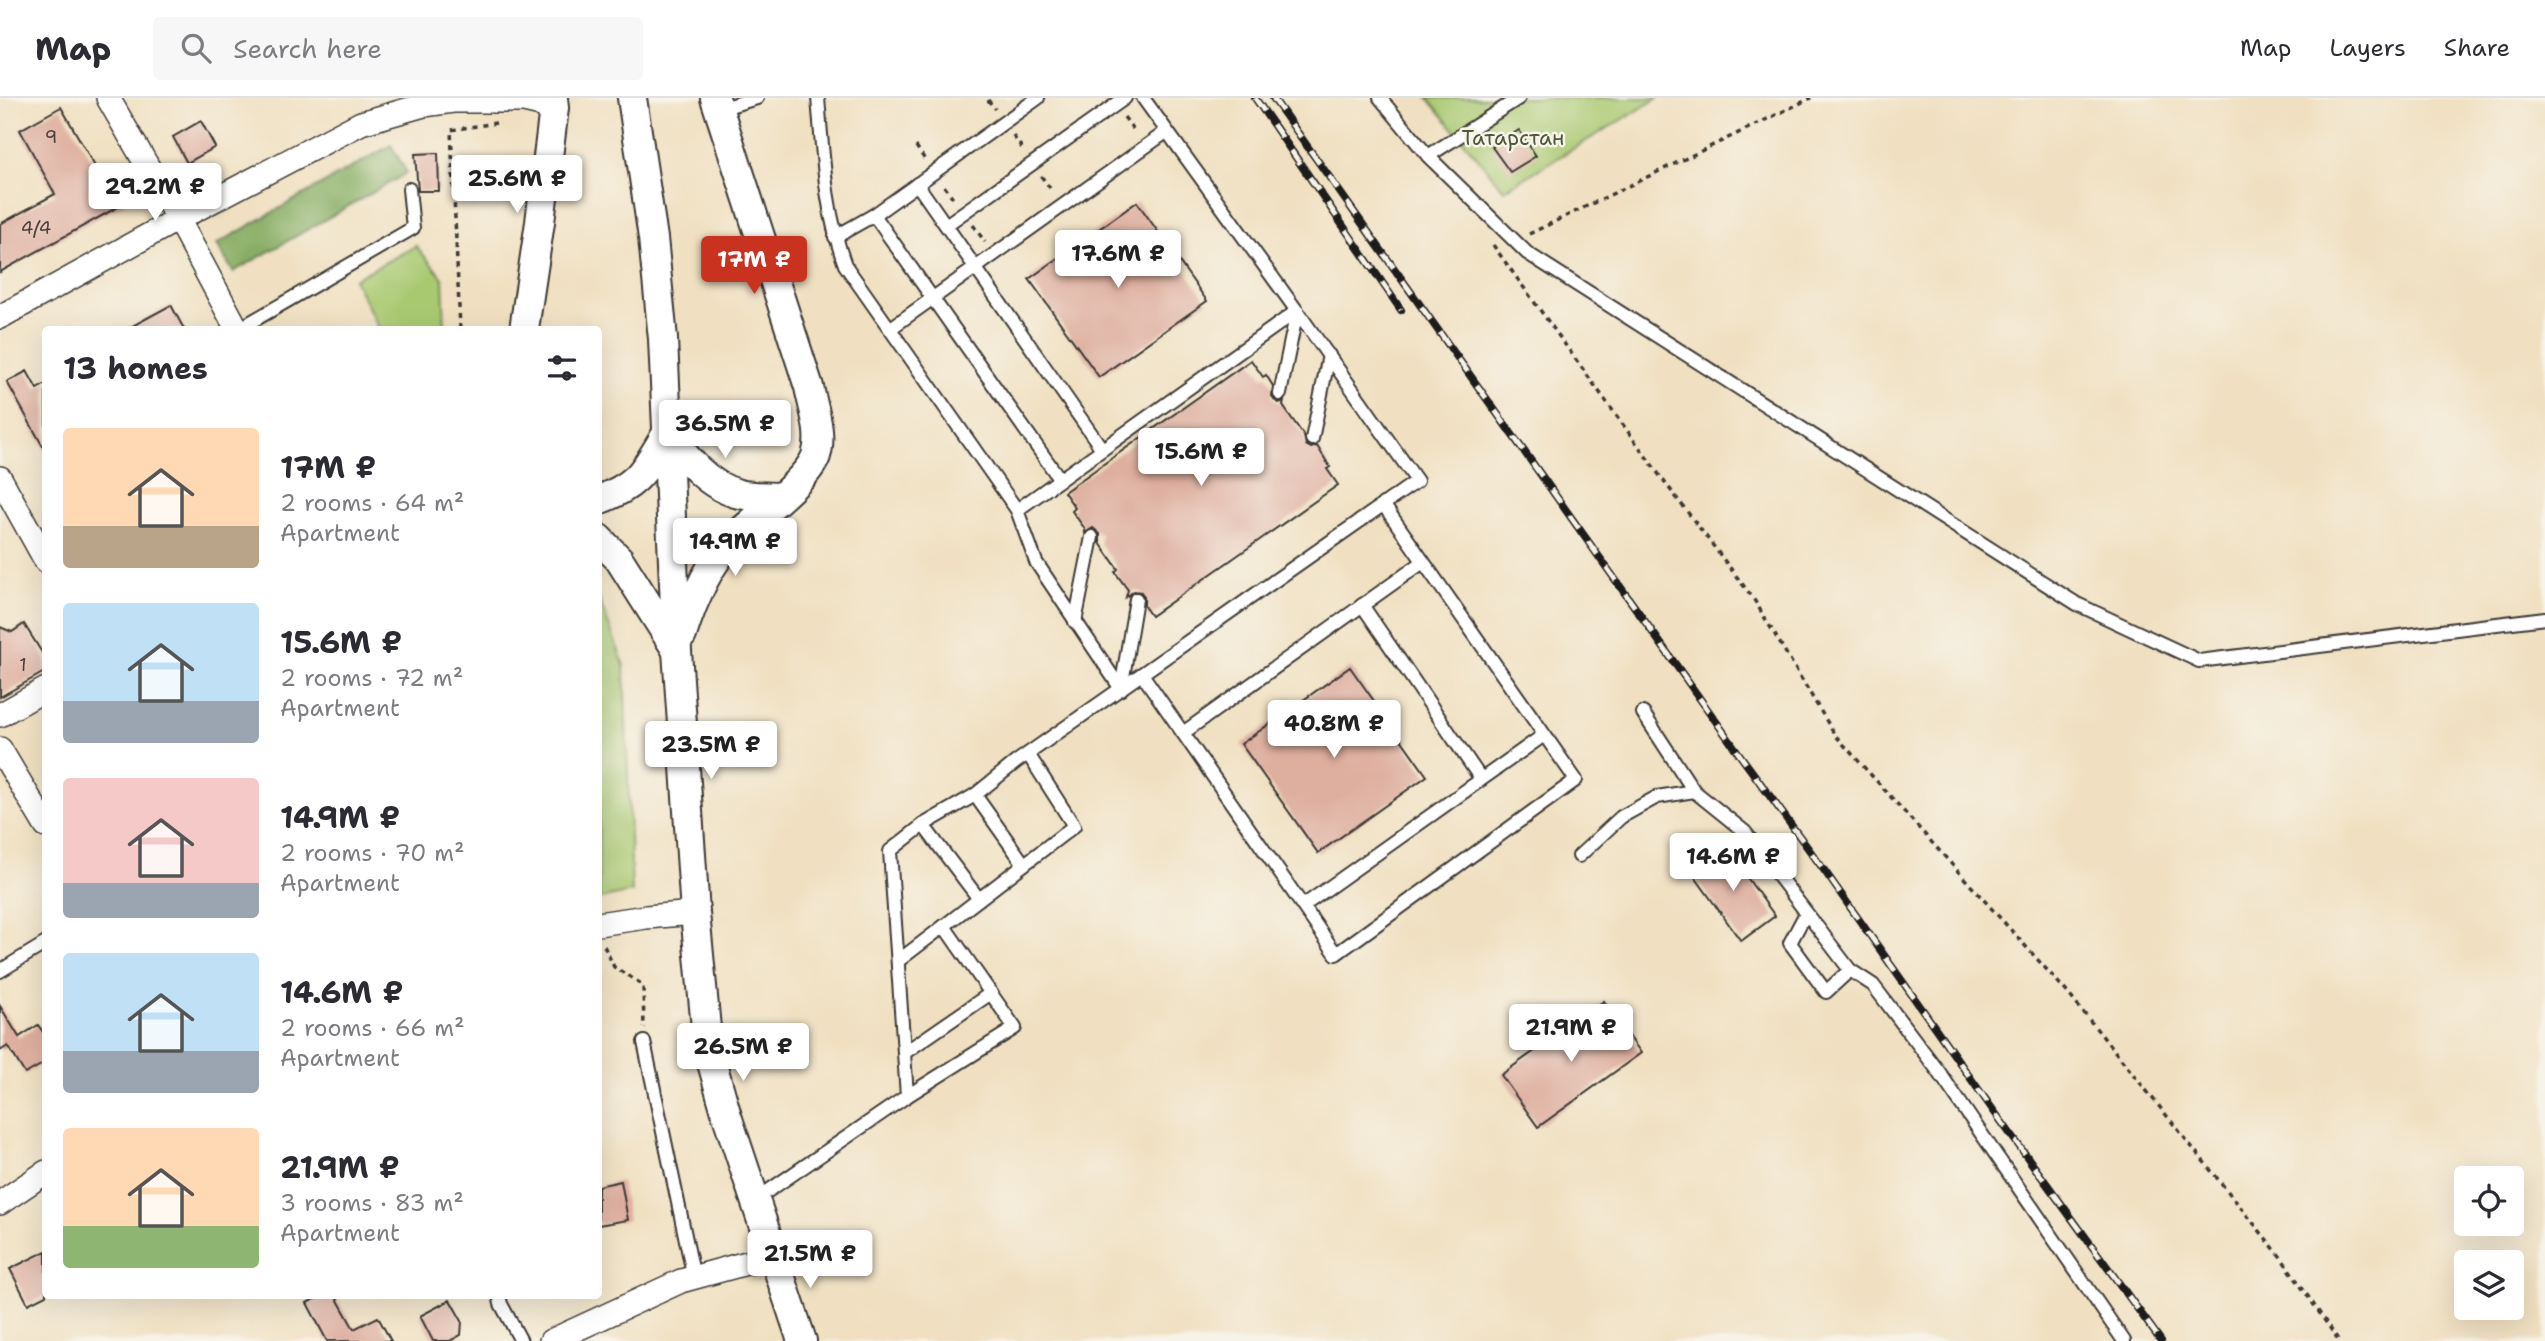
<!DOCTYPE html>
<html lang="en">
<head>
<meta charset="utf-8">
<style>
  body { margin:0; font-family:"Shantell Sans",sans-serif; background:#f7f7f7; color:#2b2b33; height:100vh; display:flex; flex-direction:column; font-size:26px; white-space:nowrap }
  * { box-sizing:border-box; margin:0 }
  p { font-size:23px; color:#7c7c81 }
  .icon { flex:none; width:38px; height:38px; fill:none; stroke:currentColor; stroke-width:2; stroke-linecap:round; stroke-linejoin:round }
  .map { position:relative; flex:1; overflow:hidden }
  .details { position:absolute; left:42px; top:228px; width:560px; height:973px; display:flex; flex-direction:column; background:#fff; border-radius:7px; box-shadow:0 7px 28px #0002 }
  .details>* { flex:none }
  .buttons { position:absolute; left:2454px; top:1068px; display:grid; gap:14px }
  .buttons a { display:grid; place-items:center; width:70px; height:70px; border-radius:7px; background:#fff; box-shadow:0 7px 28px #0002; font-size:35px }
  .price { position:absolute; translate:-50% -60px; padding:0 16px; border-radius:7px; background:#fff; color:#222; font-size:23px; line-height:46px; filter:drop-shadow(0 2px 4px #0008) }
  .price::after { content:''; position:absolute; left:50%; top:42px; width:21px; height:16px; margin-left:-10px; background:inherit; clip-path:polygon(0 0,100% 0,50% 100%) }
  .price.current { background:#c8321e; color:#fff }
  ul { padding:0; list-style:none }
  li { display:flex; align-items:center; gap:21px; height:175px; padding:0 21px }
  li span { display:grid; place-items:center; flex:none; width:196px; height:140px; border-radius:7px; color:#555 }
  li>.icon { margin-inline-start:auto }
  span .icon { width:84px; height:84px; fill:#fffc; stroke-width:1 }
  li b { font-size:30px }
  h2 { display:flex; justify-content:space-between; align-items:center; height:84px; padding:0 21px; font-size:30px }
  header { display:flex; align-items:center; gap:42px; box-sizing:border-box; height:98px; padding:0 35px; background:#fff; border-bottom:2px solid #e1e1e2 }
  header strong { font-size:33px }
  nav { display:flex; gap:38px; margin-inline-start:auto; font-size:24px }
  .search { width:490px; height:63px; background:#f7f7f7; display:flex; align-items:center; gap:18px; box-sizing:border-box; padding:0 24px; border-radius:7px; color:#7c7c81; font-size:26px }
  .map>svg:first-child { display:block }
  .green { fill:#a9c971; stroke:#627246; stroke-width:2 }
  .forest { fill:#86ad63; stroke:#516440; stroke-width:2 }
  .building { fill:#deae9f }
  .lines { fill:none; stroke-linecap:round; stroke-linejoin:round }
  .service-casing { stroke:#3c3935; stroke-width:16 }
  .minor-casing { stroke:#3c3935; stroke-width:26 }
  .tertiary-casing { stroke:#3c3935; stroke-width:32 }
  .path { stroke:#3c3935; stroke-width:3.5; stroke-dasharray:5 5; stroke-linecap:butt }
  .service { stroke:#fff; stroke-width:12 }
  .minor { stroke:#fff; stroke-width:23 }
  .tertiary { stroke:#fff; stroke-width:28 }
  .rail-casing { stroke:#1c1c1c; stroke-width:8 }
  .rail { stroke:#f7f3e8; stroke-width:5; stroke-dasharray:16; stroke-linecap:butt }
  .labels { text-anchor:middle; stroke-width:5; stroke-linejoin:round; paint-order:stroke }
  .number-label { font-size:18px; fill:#4c403d }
  .park-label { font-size:21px; fill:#4d593a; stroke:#f7f3e8 }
</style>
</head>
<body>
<header>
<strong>Map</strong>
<div class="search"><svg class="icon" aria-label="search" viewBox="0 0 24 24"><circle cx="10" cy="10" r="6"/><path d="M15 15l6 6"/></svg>Search here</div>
<nav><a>Map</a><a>Layers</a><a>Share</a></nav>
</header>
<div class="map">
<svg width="2545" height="1243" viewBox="0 0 2545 1243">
  <rect width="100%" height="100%" fill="#f7f3e8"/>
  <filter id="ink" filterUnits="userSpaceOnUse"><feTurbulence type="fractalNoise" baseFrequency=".0143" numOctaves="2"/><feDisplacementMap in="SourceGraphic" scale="14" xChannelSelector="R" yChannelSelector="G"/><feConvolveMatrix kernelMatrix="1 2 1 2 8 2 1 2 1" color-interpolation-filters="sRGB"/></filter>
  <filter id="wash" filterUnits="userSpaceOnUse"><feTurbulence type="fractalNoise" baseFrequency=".00686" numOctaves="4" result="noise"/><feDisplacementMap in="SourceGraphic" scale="28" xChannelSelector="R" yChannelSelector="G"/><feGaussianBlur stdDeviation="1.57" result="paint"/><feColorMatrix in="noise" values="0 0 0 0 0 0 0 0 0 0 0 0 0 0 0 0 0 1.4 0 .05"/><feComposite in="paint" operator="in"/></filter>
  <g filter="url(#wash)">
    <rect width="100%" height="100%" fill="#f0e0c1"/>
    <g class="green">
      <polygon points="1428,0 1658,0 1504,92"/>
      <polygon points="416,148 443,180 445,231 379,231 354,181"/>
      <polygon points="599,501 624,567 632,794 599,801"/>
    </g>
    <polygon class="forest" points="391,47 407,75 233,174 217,146"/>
    <g id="blocks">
      <g class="building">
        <polygon points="61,9 97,72 105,68 125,105 0,174 0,126 55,96 20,32"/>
        <polygon points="201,23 215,49 187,65 173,39"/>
        <polygon points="1519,32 1536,58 1510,74 1492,49"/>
        <polygon points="438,55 439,93 418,93 415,56"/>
        <polygon points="1137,104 1207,203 1099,279 1029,181"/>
        <polygon points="171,207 184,231 127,231"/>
        <polygon points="1251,262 1263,279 1266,277 1273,288 1272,298 1274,302 1279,305 1284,303 1283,308 1304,338 1306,347 1311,350 1317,348 1330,369 1327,371 1338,387 1151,518 1144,508 1144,499 1141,494 1134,493 1126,499 1128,492 1115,474 1118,471 1100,445 1100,436 1093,430 1085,435 1085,431 1072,413 1075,410 1064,394"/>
        <polygon points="27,273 37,291 46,286 46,354 7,284"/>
        <polygon points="24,526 46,561 46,573 0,599 0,529 12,534"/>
        <polygon points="1350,569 1427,678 1318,755 1241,646"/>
        <polygon points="1724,748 1775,818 1741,843 1690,772"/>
        <polygon points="1604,903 1641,955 1538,1029 1501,977"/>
        <polygon points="0,908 19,939 38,927 46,938 46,964 25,976 8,948 0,953"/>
        <polygon points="621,1083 628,1122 598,1127 598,1088"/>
        <polygon points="46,1153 46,1197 28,1206 10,1171"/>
        <polygon points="322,1197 335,1197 354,1231 378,1219 391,1243 327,1243 307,1205"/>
        <polygon points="450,1202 462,1223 461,1237 450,1243 433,1243 420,1218"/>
      </g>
    </g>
  </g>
  <g filter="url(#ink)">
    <use href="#blocks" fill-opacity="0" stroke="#3c3935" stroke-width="2"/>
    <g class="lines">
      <defs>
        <g id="service">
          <path d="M818,0C823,57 825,113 845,167L1017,412L1036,464L1121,591"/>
          <polyline points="1143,0 1297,213 1280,296"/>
          <polyline points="1380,0 1428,58 1527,155 2077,506 2199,563 2545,520"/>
          <polyline points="719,11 757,0"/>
          <polyline points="1428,58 1519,0"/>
          <polyline points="917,86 1102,351"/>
          <polyline points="874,117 1059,380"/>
          <polyline points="946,127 1125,0"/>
          <polyline points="835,139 874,117 1038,0"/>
          <polyline points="891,230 1166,34"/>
          <polyline points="239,231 413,130 409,91"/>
          <polyline points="1312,341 1329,257"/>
          <polyline points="1362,507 1481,681"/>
          <polyline points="1075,524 1092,439"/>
          <polyline points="1142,576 1336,856 1576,682 1383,406"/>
          <polyline points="1121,591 1136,501"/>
          <polyline points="1643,615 1694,693 1745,734 1850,872 1826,894 1790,845 1806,815"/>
          <polyline points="1183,635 1423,464"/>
          <polyline points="975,697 1024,766"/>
          <polyline points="923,727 979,801"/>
          <polyline points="1579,758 1621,719 1657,699 1694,693"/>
          <polyline points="1303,808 1544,637"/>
          <polyline points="898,863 944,828"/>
          <polyline points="1850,872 1873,887 1939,974 2124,1243"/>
          <polyline points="0,873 46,845"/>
          <polyline points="644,944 694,1180"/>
          <polyline points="904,955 991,895"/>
          <polyline points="907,998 1015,930 944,828 1074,728 1028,656"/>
          <polyline points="755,1102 907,998 890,753 923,727 975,697 1016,664 1417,383 1297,213 1017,412"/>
          <polyline points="499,1197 501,1206 521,1243"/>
        </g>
        <g id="minor">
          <polyline points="108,0 178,121 237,231"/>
          <polyline points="0,219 178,121 361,25 424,7 453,3 524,3 554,10"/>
          <polyline points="0,380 46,463"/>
          <polyline points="0,617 46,591"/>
          <polyline points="0,651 46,728"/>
          <polyline points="598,826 646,819 695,815"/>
          <polyline points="0,1105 46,1074"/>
          <polyline points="551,1243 681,1183 772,1158"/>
        </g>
        <g id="tertiary">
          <polyline points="632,0 653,140 663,241 677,553 695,815 708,951 727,1018 802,1243"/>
          <polyline points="524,231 540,124 554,10 553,0"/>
          <path d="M667,335C686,360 707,388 739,396C751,399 766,398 779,399"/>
          <path d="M598,402C640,387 645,371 667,335"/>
          <polyline points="598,440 619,461 676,551"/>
          <path d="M682,537C692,505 708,467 732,442C753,421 807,383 816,358C823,336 813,310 809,289L715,0"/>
        </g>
      </defs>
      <use href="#service" class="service-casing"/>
      <use href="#minor" class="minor-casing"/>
      <use href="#tertiary" class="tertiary-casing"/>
      <g class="path">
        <polyline points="988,2 995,11"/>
        <polyline points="1124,19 1136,35"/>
        <polyline points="1013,38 1025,54"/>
        <polyline points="916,48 925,62"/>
        <polyline points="1041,78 1053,94"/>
        <polyline points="944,88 954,101"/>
        <polyline points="973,127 985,144"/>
        <polyline points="1529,136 1811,0"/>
        <polyline points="1493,147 1663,382 1753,500 1835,637 2066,893 2280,1158 2339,1243"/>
        <polyline points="460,231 451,32 496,25"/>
        <polyline points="604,848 614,869 643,887 644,930"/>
      </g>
      <use href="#service" class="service"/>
      <use href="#minor" class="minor"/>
      <use href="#tertiary" class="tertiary"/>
      <defs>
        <g id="rail">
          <polyline points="1255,0 1401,212"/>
          <polyline points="1273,0 1742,660 1824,772 1993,1012 2161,1243"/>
        </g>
      </defs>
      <use href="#rail" class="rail-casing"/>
      <use href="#rail" class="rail"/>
    </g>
  </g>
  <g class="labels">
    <g class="number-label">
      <text x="51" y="45">9</text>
      <text x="36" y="136">4/4</text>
      <text x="23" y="573">1</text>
    </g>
    <g class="park-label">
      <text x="1513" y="47">Татарстан</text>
    </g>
  </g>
</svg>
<div class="buttons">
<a><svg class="icon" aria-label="locate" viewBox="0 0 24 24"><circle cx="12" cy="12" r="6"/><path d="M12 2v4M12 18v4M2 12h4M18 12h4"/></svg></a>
<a><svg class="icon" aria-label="layers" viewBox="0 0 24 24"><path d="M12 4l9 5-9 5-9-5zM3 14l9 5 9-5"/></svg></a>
</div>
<b class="price" style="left:517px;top:117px">25.6M ₽</b>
<b class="price" style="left:155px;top:125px">29.2M ₽</b>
<b class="price" style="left:1118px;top:192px">17.6M ₽</b>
<b class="price current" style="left:754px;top:198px">17M ₽</b>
<b class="price" style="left:725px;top:362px">36.5M ₽</b>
<b class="price" style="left:1201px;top:390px">15.6M ₽</b>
<b class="price" style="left:735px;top:480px">14.9M ₽</b>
<b class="price" style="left:1334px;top:662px">40.8M ₽</b>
<b class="price" style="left:711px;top:683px">23.5M ₽</b>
<b class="price" style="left:1733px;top:795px">14.6M ₽</b>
<b class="price" style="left:1571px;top:966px">21.9M ₽</b>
<b class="price" style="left:743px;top:985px">26.5M ₽</b>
<b class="price" style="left:810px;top:1192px">21.5M ₽</b>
<section class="details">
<h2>13 homes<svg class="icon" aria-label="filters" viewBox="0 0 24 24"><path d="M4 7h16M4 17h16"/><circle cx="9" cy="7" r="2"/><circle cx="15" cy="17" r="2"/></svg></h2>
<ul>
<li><span style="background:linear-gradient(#ffd9b3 70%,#b9a48a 0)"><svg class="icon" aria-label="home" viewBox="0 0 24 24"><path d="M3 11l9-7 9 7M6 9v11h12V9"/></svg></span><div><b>17M ₽</b><p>2 rooms · 64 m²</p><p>Apartment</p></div></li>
<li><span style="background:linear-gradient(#bfe0f5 70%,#9aa5b1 0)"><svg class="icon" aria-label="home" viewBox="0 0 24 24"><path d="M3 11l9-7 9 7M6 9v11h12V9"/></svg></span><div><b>15.6M ₽</b><p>2 rooms · 72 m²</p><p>Apartment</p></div></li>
<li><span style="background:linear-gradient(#f6c9c9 75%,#9aa5b1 0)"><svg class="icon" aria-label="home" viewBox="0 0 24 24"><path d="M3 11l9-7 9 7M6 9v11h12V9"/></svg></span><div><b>14.9M ₽</b><p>2 rooms · 70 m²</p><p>Apartment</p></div></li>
<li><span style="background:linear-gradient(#bfe0f5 70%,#9aa5b1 0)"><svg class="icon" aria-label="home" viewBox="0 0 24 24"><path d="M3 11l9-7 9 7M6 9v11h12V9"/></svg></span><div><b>14.6M ₽</b><p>2 rooms · 66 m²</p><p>Apartment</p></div></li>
<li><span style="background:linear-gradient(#ffd9b3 70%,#8fb573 0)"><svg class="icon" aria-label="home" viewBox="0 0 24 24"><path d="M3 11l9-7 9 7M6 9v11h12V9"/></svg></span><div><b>21.9M ₽</b><p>3 rooms · 83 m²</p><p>Apartment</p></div></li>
</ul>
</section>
</div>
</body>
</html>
